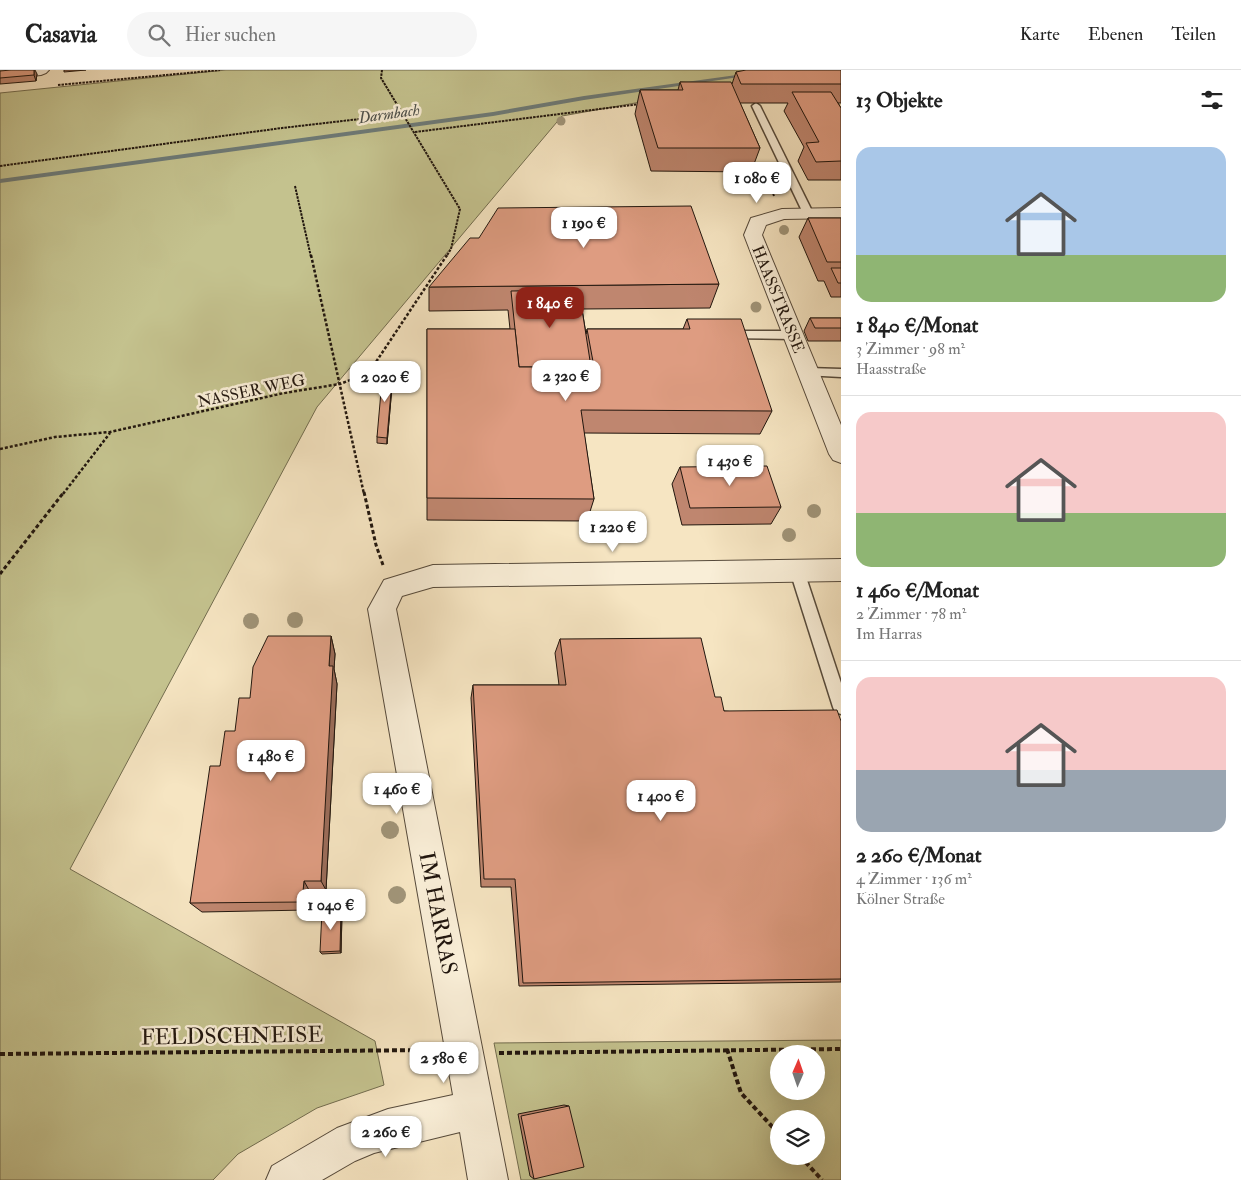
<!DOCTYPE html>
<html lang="de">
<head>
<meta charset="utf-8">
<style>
  body { margin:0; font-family:"IM FELL Double Pica",serif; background:#f6f6f6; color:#222; height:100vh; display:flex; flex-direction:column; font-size:19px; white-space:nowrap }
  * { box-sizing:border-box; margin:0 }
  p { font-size:16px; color:#767676 }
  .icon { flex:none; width:28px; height:28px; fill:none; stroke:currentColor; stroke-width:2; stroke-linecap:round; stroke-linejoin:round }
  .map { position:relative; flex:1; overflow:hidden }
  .panel { display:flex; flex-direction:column; background:#fff; width:400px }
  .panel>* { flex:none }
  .needle { width:32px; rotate:2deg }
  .tools { position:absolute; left:770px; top:975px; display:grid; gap:10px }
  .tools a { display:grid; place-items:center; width:55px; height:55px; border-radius:50%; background:#fff; box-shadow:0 5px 20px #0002; font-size:25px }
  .price { position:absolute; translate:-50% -42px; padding:0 11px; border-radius:10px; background:#fff; color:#222; font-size:16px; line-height:32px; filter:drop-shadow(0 1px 2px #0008) }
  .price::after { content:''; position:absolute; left:50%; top:30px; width:15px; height:11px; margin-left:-8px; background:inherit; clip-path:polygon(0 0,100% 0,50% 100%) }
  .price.on { background:#8f2418; color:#fff }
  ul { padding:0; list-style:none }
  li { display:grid; align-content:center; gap:10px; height:265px; padding:0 15px }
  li+li { border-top:1px solid #e0e0e0 }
  li span { display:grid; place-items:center; height:155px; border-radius:15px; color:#555 }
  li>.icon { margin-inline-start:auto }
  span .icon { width:90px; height:90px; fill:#fffc; stroke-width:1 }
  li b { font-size:21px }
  h2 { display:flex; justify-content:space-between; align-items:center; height:60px; padding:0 15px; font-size:21px }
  header { display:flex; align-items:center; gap:30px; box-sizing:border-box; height:70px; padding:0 25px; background:#fff; border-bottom:1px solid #e0e0e0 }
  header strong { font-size:24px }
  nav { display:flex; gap:28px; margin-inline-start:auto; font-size:18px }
  .search { width:350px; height:45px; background:#f6f6f6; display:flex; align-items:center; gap:12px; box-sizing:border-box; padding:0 18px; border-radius:28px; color:#767676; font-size:19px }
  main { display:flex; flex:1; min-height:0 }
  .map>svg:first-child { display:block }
  .green { fill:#c4c28e; stroke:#726c4e; fill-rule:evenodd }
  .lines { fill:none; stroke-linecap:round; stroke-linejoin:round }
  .stream { fill:#6d7a77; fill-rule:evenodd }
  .lane-casing { stroke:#564a3b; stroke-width:3 }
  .street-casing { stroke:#564a3b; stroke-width:2 }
  .path-far3 { stroke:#21160e; stroke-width:2; stroke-dasharray:2.5 1; stroke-linecap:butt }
  .path-far2 { stroke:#21160e; stroke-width:2.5; stroke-dasharray:3 2; stroke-linecap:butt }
  .path-far1 { stroke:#21160e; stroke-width:3; stroke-dasharray:4 2.5; stroke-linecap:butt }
  .path { stroke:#21160e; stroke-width:4; stroke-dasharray:5 3; stroke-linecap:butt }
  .lane { fill:#f9eed7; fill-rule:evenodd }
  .street { fill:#f9eed7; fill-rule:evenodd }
  .tree { fill:#a09478 }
  .wall { fill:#bf866f; stroke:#21160e }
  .shaded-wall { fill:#9b6d5a; stroke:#21160e }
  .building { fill:#de9c81; stroke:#21160e }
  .labels { text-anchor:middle; stroke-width:5; stroke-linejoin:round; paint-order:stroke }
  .far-water-label { font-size:16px; font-style:italic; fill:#4d504b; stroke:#f9eed7 }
  .far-street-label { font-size:16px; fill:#21160e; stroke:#f9eed7 }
  .near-street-label { font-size:22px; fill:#21160e; stroke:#f9eed7 }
</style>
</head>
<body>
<header>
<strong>Casavia</strong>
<div class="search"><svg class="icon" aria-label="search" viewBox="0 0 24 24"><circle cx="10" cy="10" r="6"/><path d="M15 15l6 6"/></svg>Hier suchen</div>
<nav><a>Karte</a><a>Ebenen</a><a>Teilen</a></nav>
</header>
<main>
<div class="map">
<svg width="841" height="1110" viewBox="0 0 841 1110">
  <rect width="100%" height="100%" fill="#f6e5c2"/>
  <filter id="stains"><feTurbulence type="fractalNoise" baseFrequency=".004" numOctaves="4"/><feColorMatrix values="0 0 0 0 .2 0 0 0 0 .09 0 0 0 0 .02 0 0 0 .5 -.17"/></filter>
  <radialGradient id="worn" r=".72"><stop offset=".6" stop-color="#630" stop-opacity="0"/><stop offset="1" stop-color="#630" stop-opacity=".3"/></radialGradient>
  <g class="green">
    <polygon points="226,0 791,0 787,6 562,46 317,337 70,799 375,971 384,1015 317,1038 238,1084 213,1110 0,1110 0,23"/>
    <path d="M841,970V1110H521L494,973ZM779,984H816V1021H779ZM779,1049H816V1086H779Z"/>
  </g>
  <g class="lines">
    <polygon class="stream" points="744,4 746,5 746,6 584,30 493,46 0,113 0,109 493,42 584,26"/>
    <defs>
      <g id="lane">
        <polygon points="756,33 760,36 813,143 812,145 808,146 803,143 752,36"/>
        <polygon points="727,261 793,261 799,265 793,269 723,268 721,265"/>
        <polygon points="808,298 841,299 841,307 804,305 802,302"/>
        <polygon points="797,495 802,497 804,501 841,613 841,644 835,642 833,637 790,501 792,497"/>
      </g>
      <g id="street">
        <polygon points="0,0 49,0 46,3 41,5 0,9"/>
        <polygon points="841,138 841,148 784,149 766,155 762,165 841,355 841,393 833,390 829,384 744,165 751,148 782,139"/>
        <polygon points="841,489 841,511 433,517 402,526 396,539 508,1110 468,1110 460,1062 374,1083 355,1091 322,1110 266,1110 272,1096 337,1058 388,1039 453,1025 368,539 384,510 433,495"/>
      </g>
    </defs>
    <use href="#lane" class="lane-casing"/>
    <use href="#street" class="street-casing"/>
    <g class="path-far3">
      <polyline points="382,0 381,8 460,139 451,179 446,187"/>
      <polyline points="58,15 220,0"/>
      <polyline points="415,62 640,34"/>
      <polyline points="0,96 282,58 403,44"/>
      <polyline points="768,111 774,126"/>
      <polyline points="295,116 311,187"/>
    </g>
    <g class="path-far2">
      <polyline points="311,185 364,424"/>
      <polyline points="0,379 55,367 110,362 284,323 340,314 358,307 374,295 447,185"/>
      <polyline points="63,424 110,363"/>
    </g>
    <g class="path-far1">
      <polyline points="364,422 376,475 383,495"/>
      <polyline points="0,504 64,422"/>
    </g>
    <g class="path">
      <polyline points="727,979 741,1023 779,1064"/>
      <polyline points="499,983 841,979"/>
      <polyline points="0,984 431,980"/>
      <polyline points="800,1086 822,1110"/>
    </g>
    <use href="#lane" class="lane"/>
    <use href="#street" class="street"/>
  </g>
  <g class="tree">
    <circle cx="561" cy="51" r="4.5"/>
    <circle cx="784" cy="160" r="5"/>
    <circle cx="756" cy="237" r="5.5"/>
    <circle cx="814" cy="441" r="7"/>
    <circle cx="789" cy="465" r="7"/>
    <circle cx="295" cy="550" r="8"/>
    <circle cx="251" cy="551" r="8"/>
    <circle cx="390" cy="760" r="9"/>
    <circle cx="397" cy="825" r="9"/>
  </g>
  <g class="wall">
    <polygon points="64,0 86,0 64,2"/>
    <polygon points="841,0 841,33 838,33 841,38 841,110 808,110 798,91 804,77 784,41 788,33 740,33 760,78 751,102 651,101 635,44 640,20 678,20 680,12 732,14 736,2"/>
    <polygon points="0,1 37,4 36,11 0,14"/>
    <polygon points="808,148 841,148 841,227 831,227 824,211 818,211 799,167"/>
    <polygon points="719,214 710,238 582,239 586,264 587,259 683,259 687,249 772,341 760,364 584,363 594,429 587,451 427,450 427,259 510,259 508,240 429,241 429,217"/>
    <polygon points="810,248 841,248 841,271 808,271 804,261"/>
    <polygon points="393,305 387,374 377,373 377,367"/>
    <polygon points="680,397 781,437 771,454 682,455 672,414"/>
    <polygon points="331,566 335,584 334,599 337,614 326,820 309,820 308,840 202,842 190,833 220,696 235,661"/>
    <polygon points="560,569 715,627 724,641 841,651 841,912 519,916 511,817 481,817 471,628 473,615 559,615 555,583"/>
    <polygon points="341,841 342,843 341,883 322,884 320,882"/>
    <polygon points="564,1035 569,1036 534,1109 530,1106 518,1044"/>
  </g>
  <g class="shaded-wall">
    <polygon points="34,0 35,0 37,4 36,11 34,5"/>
    <polygon points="393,299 393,305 387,374 387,368"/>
    <polygon points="331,566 335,584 334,599 337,614 326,820 321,811 329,596"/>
    <polygon points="304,811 309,820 308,840 302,832"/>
    <polygon points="341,841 342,843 341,883 340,881"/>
  </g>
  <g class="building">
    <polygon points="11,0 34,0 34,5 0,8 0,1"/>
    <polygon points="746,0 841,0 841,14 741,14 736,2"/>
    <polygon points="680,12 731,12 760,78 658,78 640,20 683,20"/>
    <polygon points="792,22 831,22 841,38 841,91 816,92 806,73 819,72"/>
    <polygon points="691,136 719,214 429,217 470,168 479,168 498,138"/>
    <polygon points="808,148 841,148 841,192 827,192"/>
    <polygon points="831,198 841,198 841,213 838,213"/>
    <polygon points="579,220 591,297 519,297 511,221"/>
    <polygon points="810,248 841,248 841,258 815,258"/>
    <polygon points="687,249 741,249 772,341 581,340 594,429 427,428 427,259 515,259 519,297 594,297 587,259 690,259"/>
    <polygon points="383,299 393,299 387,368 377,367"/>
    <polygon points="767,396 781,437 690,438 680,397"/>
    <polygon points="268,566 331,566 329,596 333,596 321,811 304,811 302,832 190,833 210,696 220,696 225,661 235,661 239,628 250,628 253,597"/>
    <polygon points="701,568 715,627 721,627 724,641 837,640 841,651 841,909 523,913 515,809 484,809 473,615 566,615 560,569"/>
    <polygon points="322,841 341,841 340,881 320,882"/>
    <polygon points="569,1036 584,1097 534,1109 521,1046"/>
  </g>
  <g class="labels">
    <g class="far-water-label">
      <text transform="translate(389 43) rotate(-8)" y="6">Darmbach</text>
    </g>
    <g class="far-street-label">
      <text transform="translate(779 229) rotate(68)" y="6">HAASSTRASSE</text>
      <text transform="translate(251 320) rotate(-12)" y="6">NASSER WEG</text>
    </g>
    <g class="near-street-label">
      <text transform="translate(439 843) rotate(79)" y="8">IM HARRAS</text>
      <text transform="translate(232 965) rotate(-1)" y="8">FELDSCHNEISE</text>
    </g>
  </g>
  <rect width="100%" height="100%" filter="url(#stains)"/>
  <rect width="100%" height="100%" fill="url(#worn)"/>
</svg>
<div class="tools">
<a><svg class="needle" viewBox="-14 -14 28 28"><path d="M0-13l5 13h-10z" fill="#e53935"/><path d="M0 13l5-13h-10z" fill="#767676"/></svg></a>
<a><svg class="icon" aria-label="layers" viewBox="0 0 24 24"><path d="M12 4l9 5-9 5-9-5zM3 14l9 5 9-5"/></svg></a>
</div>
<b class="price" style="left:757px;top:134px">1 080 €</b>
<b class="price" style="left:584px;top:179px">1 190 €</b>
<b class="price on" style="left:550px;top:259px">1 840 €</b>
<b class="price" style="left:566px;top:332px">2 320 €</b>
<b class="price" style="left:385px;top:333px">2 020 €</b>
<b class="price" style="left:730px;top:417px">1 430 €</b>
<b class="price" style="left:613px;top:483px">1 220 €</b>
<b class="price" style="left:271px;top:712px">1 480 €</b>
<b class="price" style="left:397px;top:745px">1 460 €</b>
<b class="price" style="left:661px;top:752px">1 400 €</b>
<b class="price" style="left:331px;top:861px">1 040 €</b>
<b class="price" style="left:444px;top:1014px">2 580 €</b>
<b class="price" style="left:386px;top:1088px">2 260 €</b>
</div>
<section class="panel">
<h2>13 Objekte<svg class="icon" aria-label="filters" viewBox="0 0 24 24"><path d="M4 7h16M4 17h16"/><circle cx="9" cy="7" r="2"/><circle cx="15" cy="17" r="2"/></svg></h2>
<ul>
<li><span style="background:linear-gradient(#a9c7e8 70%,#8fb573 0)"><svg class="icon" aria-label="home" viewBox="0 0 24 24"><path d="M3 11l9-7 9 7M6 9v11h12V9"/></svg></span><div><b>1 840 €/Monat</b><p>3 Zimmer · 98 m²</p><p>Haasstraße</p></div></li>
<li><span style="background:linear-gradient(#f6c9c9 65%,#8fb573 0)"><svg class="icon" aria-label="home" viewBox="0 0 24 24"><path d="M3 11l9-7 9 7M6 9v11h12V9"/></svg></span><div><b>1 460 €/Monat</b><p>2 Zimmer · 78 m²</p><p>Im Harras</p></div></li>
<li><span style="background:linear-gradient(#f6c9c9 60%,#9aa5b1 0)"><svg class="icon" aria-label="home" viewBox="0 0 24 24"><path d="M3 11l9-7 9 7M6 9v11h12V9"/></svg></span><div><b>2 260 €/Monat</b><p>4 Zimmer · 136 m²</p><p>Kölner Straße</p></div></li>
</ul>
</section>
</main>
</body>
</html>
